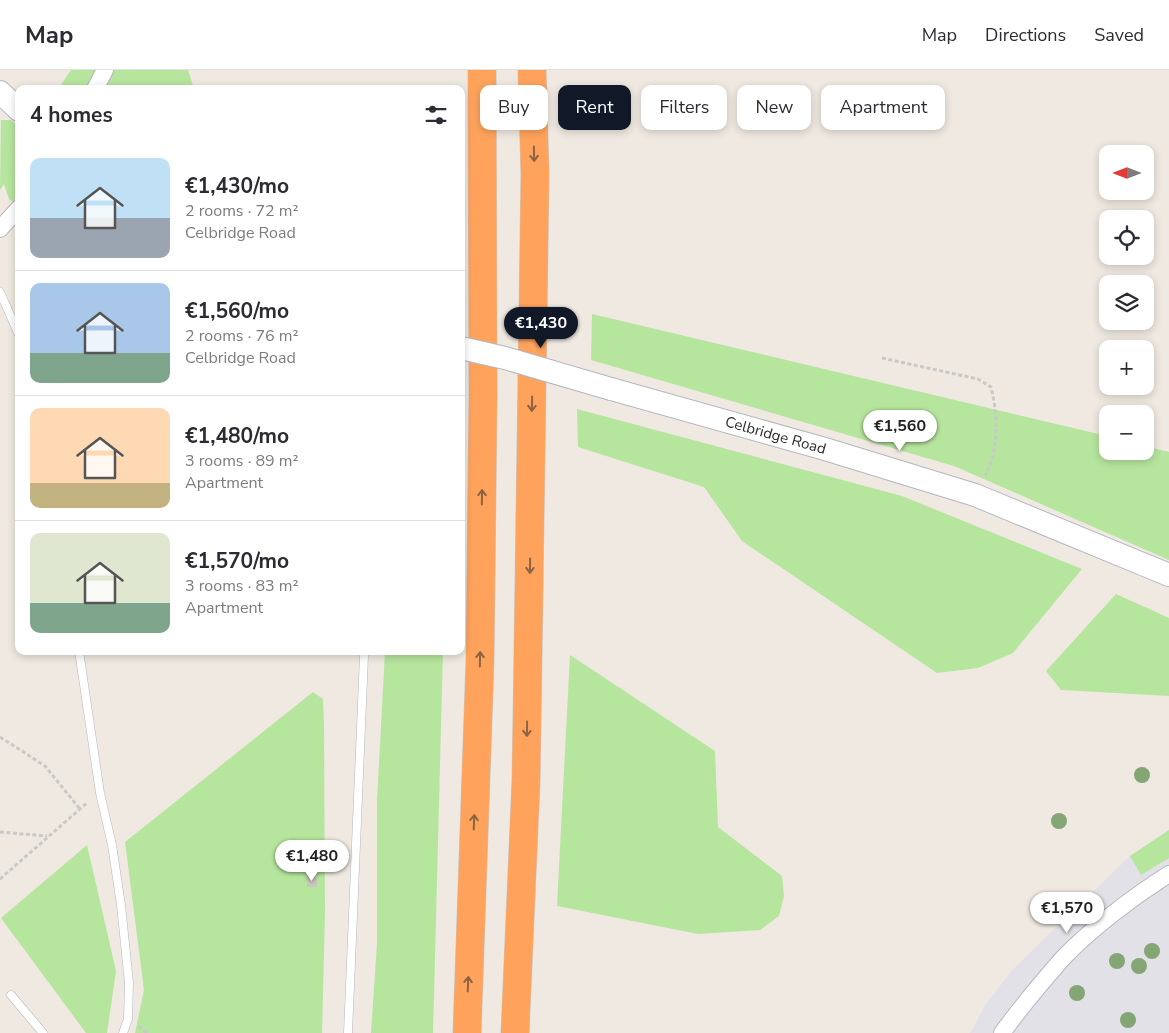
<!DOCTYPE html>
<html lang="en">
<head>
<meta charset="utf-8">
<style>
  body { margin:0; font-family:"Nunito Sans",sans-serif; background:#f7f7f7; color:#2b2b33; height:100vh; display:flex; flex-direction:column; font-size:19px; white-space:nowrap }
  * { box-sizing:border-box; margin:0 }
  p { font-size:16px; color:#7c7c81 }
  .icon { flex:none; width:28px; height:28px; fill:none; stroke:currentColor; stroke-width:2; stroke-linecap:round; stroke-linejoin:round }
  .map { position:relative; flex:1; overflow:hidden }
  .side { position:absolute; left:15px; top:15px; width:450px; height:570px; display:flex; flex-direction:column; background:#fff; border-radius:10px; box-shadow:0 2px 8px #0003 }
  .side>* { flex:none }
  .guide { position:absolute; left:480px; top:15px; width:475px; height:45px; display:flex; gap:10px }
  .needle { width:32px; rotate:270deg }
  .buttons { position:absolute; left:1099px; top:75px; display:grid; gap:10px }
  .buttons a { display:grid; place-items:center; width:55px; height:55px; border-radius:10px; background:#fff; box-shadow:0 2px 8px #0003; font-size:25px }
  .price { position:absolute; translate:-50% -42px; padding:0 11px; border-radius:18px; background:#fff; color:#222; font-size:16px; line-height:32px; filter:drop-shadow(0 1px 2px #0008) }
  .price::after { content:''; position:absolute; left:50%; top:30px; width:15px; height:11px; margin-left:-8px; background:inherit; clip-path:polygon(0 0,100% 0,50% 100%) }
  .price.on { background:#111827; color:#fff }
  ul { padding:0; list-style:none }
  li { display:flex; align-items:center; gap:15px; height:125px; padding:0 15px }
  li+li { border-top:1px solid #e1e1e2 }
  li span { display:grid; place-items:center; flex:none; width:140px; height:100px; border-radius:10px; color:#555 }
  li>.icon { margin-inline-start:auto }
  span .icon { width:60px; height:60px; fill:#fffc; stroke-width:1 }
  li b { font-size:21px }
  h2 { display:flex; justify-content:space-between; align-items:center; height:60px; padding:0 15px; font-size:21px }
  .tag { padding:0 18px; border-radius:10px; background:#fff; box-shadow:0 2px 8px #0003; font-size:18px; line-height:45px }
  .tag.on { background:#111827; color:#fff }
  header { display:flex; align-items:center; gap:30px; box-sizing:border-box; height:70px; padding:0 25px; background:#fff; border-bottom:1px solid #e1e1e2 }
  header strong { font-size:24px }
  nav { display:flex; gap:28px; margin-inline-start:auto; font-size:18px }
  .map>svg:first-child { display:block }
  .industrial { fill:#e3e1e8 }
  .green { fill:#b6e59e }
  .building { fill:#cbc7bf }
  .lines { fill:none; stroke-linecap:round; stroke-linejoin:round }
  .lane-casing { stroke:#b4b7c1; stroke-width:9 }
  .street-casing { stroke:#b4b7c1; stroke-width:18 }
  .secondary-casing { stroke:#b4b7c1; stroke-width:24 }
  .highway-casing { stroke:#c9c9c9; stroke-width:29 }
  .path { stroke:#c9c9c9; stroke-width:3; stroke-dasharray:4 2.5; stroke-linecap:butt }
  .lane { stroke:#fff; stroke-width:8 }
  .street { stroke:#fff; stroke-width:16 }
  .secondary { stroke:#fff; stroke-width:22 }
  .highway { stroke:#ffa35c; stroke-width:28 }
  .secondary-bridge-casing { stroke:#b4b7c1; stroke-width:24; stroke-linecap:butt }
  .secondary-bridge { stroke:#fff; stroke-width:22 }
  .tree { fill:#84a574 }
  .oneway { stroke:#8c6343 }
  .labels { text-anchor:middle; stroke-width:4.5; stroke-linejoin:round; paint-order:stroke }
  .street-label { font-size:15px; fill:#2e2e2e; stroke:#fff }
</style>
</head>
<body>
<header>
<strong>Map</strong>
<nav><a>Map</a><a>Directions</a><a>Saved</a></nav>
</header>
<div class="map">
<svg width="1169" height="963" viewBox="0 0 1169 963">
  <rect width="100%" height="100%" fill="#efe9e1"/>
  <polygon class="industrial" points="1169,760 1169,963 970,963 986,934 1014,898 1130,786"/>
  <g class="green">
    <polygon points="71,0 188,0 194,19 58,19"/>
    <polygon points="1,50 11,50 19,57 19,136 9,129 4,114 0,120"/>
    <polygon points="592,244 1107,366 1108,381 1145,381 1145,376 1169,382 1169,490 954,396 591,290"/>
    <polygon points="577,339 902,426 1082,499 1013,583 978,598 937,603 742,471 704,417 578,377"/>
    <polygon points="1116,524 1169,548 1169,626 1061,620 1046,601"/>
    <polygon points="385,581 443,581 433,963 371,963 377,874 377,731"/>
    <polygon points="570,585 715,681 718,757 782,806 784,826 779,846 760,860 698,864 557,836"/>
    <polygon points="313,622 323,629 324,655 325,843 322,963 135,963 144,920 125,772"/>
    <polygon points="1169,760 1169,788 1141,805 1130,786"/>
    <polygon points="87,775 116,901 107,963 86,963 1,848"/>
  </g>
  <polygon class="building" points="307,807 317,808 317,817 307,817"/>
  <g class="lines">
    <defs>
      <g id="lane">
        <polyline points="0,222 19,265"/>
        <polyline points="79,581 100,723 112,775 121,835 129,913 128,949 123,963"/>
        <polyline points="11,925 43,963"/>
        <polyline points="348,963 364,586 362,581"/>
      </g>
      <g id="street">
        <polyline points="95,19 105,0"/>
        <polyline points="0,159 19,138"/>
        <path d="M1002,963C1021,937 1042,912 1063,888C1092,858 1134,826 1169,804"/>
      </g>
      <g id="secondary">
        <polyline points="0,22 19,40"/>
        <path id="s1" d="M611,319L825,379L975,425L1169,505"/>
      </g>
      <g id="highway">
        <polyline points="467,963 480,590 483,327 482,0"/>
        <polyline points="515,963 526,711 528,584 535,104 532,0"/>
      </g>
    </defs>
    <use href="#lane" class="lane-casing"/>
    <use href="#street" class="street-casing"/>
    <use href="#secondary" class="secondary-casing"/>
    <use href="#highway" class="highway-casing"/>
    <g class="path">
      <path d="M882,288L978,309L991,317C998,345 999,381 985,406"/>
      <polyline points="0,667 45,696 80,739"/>
      <polyline points="0,762 47,766"/>
      <polyline points="0,809 88,732"/>
      <polyline points="139,956 147,963"/>
    </g>
    <use href="#lane" class="lane"/>
    <use href="#street" class="street"/>
    <use href="#secondary" class="secondary"/>
    <use href="#highway" class="highway"/>
    <defs>
      <polyline id="secondary-bridge" points="461,278 505,288 611,319"/>
    </defs>
    <use href="#secondary-bridge" class="secondary-bridge-casing"/>
    <use href="#secondary-bridge" class="secondary-bridge"/>
  </g>
  <g class="tree">
    <circle cx="1142" cy="705" r="8"/>
    <circle cx="1059" cy="751" r="8"/>
    <circle cx="1152" cy="881" r="8"/>
    <circle cx="1117" cy="891" r="8"/>
    <circle cx="1139" cy="896" r="8"/>
    <circle cx="1077" cy="923" r="8"/>
    <circle cx="1128" cy="950" r="8"/>
  </g>
  <defs><path id="oneway-shaft" d="M-6 0H5M1.5-3L5.5 0L1.5 3" fill="none" stroke-width="1.6" stroke-linecap="round" stroke-linejoin="round" transform="scale(1.25)"/></defs>
  <g class="oneway">
    <use href="#oneway-shaft" transform="translate(534 84) rotate(89)"/>
    <use href="#oneway-shaft" transform="translate(532 334) rotate(91)"/>
    <use href="#oneway-shaft" transform="translate(482 427) rotate(-89)"/>
    <use href="#oneway-shaft" transform="translate(530 496) rotate(91)"/>
    <use href="#oneway-shaft" transform="translate(480 589) rotate(-89)"/>
    <use href="#oneway-shaft" transform="translate(527 659) rotate(91)"/>
    <use href="#oneway-shaft" transform="translate(474 752) rotate(-88)"/>
    <use href="#oneway-shaft" transform="translate(468 914) rotate(-88)"/>
  </g>
  <g class="labels">
    <g class="street-label">
      <text dy="5" stroke="none"><textPath href="#s1" startOffset="171">Celbridge Road</textPath></text>
    </g>
  </g>
</svg>
<div class="buttons">
<a><svg class="needle" viewBox="-14 -14 28 28"><path d="M0-13l5 13h-10z" fill="#e53935"/><path d="M0 13l5-13h-10z" fill="#7c7c81"/></svg></a>
<a><svg class="icon" aria-label="locate" viewBox="0 0 24 24"><circle cx="12" cy="12" r="6"/><path d="M12 2v4M12 18v4M2 12h4M18 12h4"/></svg></a>
<a><svg class="icon" aria-label="layers" viewBox="0 0 24 24"><path d="M12 4l9 5-9 5-9-5zM3 14l9 5 9-5"/></svg></a>
<a>+</a>
<a>−</a>
</div>
<b class="price on" style="left:541px;top:279px">€1,430</b>
<b class="price" style="left:900px;top:382px">€1,560</b>
<b class="price" style="left:312px;top:812px">€1,480</b>
<b class="price" style="left:1067px;top:864px">€1,570</b>
<div class="guide">
<a class="tag">Buy</a>
<a class="tag on">Rent</a>
<a class="tag">Filters</a>
<a class="tag">New</a>
<a class="tag">Apartment</a>
</div>
<section class="side">
<h2>4 homes<svg class="icon" aria-label="filters" viewBox="0 0 24 24"><path d="M4 7h16M4 17h16"/><circle cx="9" cy="7" r="2"/><circle cx="15" cy="17" r="2"/></svg></h2>
<ul>
<li><span style="background:linear-gradient(#bfe0f5 60%,#9aa5b1 0)"><svg class="icon" aria-label="home" viewBox="0 0 24 24"><path d="M3 11l9-7 9 7M6 9v11h12V9"/></svg></span><div><b>€1,430/mo</b><p>2 rooms · 72 m²</p><p>Celbridge Road</p></div></li>
<li><span style="background:linear-gradient(#a9c7e8 70%,#7fa58c 0)"><svg class="icon" aria-label="home" viewBox="0 0 24 24"><path d="M3 11l9-7 9 7M6 9v11h12V9"/></svg></span><div><b>€1,560/mo</b><p>2 rooms · 76 m²</p><p>Celbridge Road</p></div></li>
<li><span style="background:linear-gradient(#ffd9b3 75%,#c2b280 0)"><svg class="icon" aria-label="home" viewBox="0 0 24 24"><path d="M3 11l9-7 9 7M6 9v11h12V9"/></svg></span><div><b>€1,480/mo</b><p>3 rooms · 89 m²</p><p>Apartment</p></div></li>
<li><span style="background:linear-gradient(#dfe7d0 70%,#7fa58c 0)"><svg class="icon" aria-label="home" viewBox="0 0 24 24"><path d="M3 11l9-7 9 7M6 9v11h12V9"/></svg></span><div><b>€1,570/mo</b><p>3 rooms · 83 m²</p><p>Apartment</p></div></li>
</ul>
</section>
</div>
</body>
</html>
